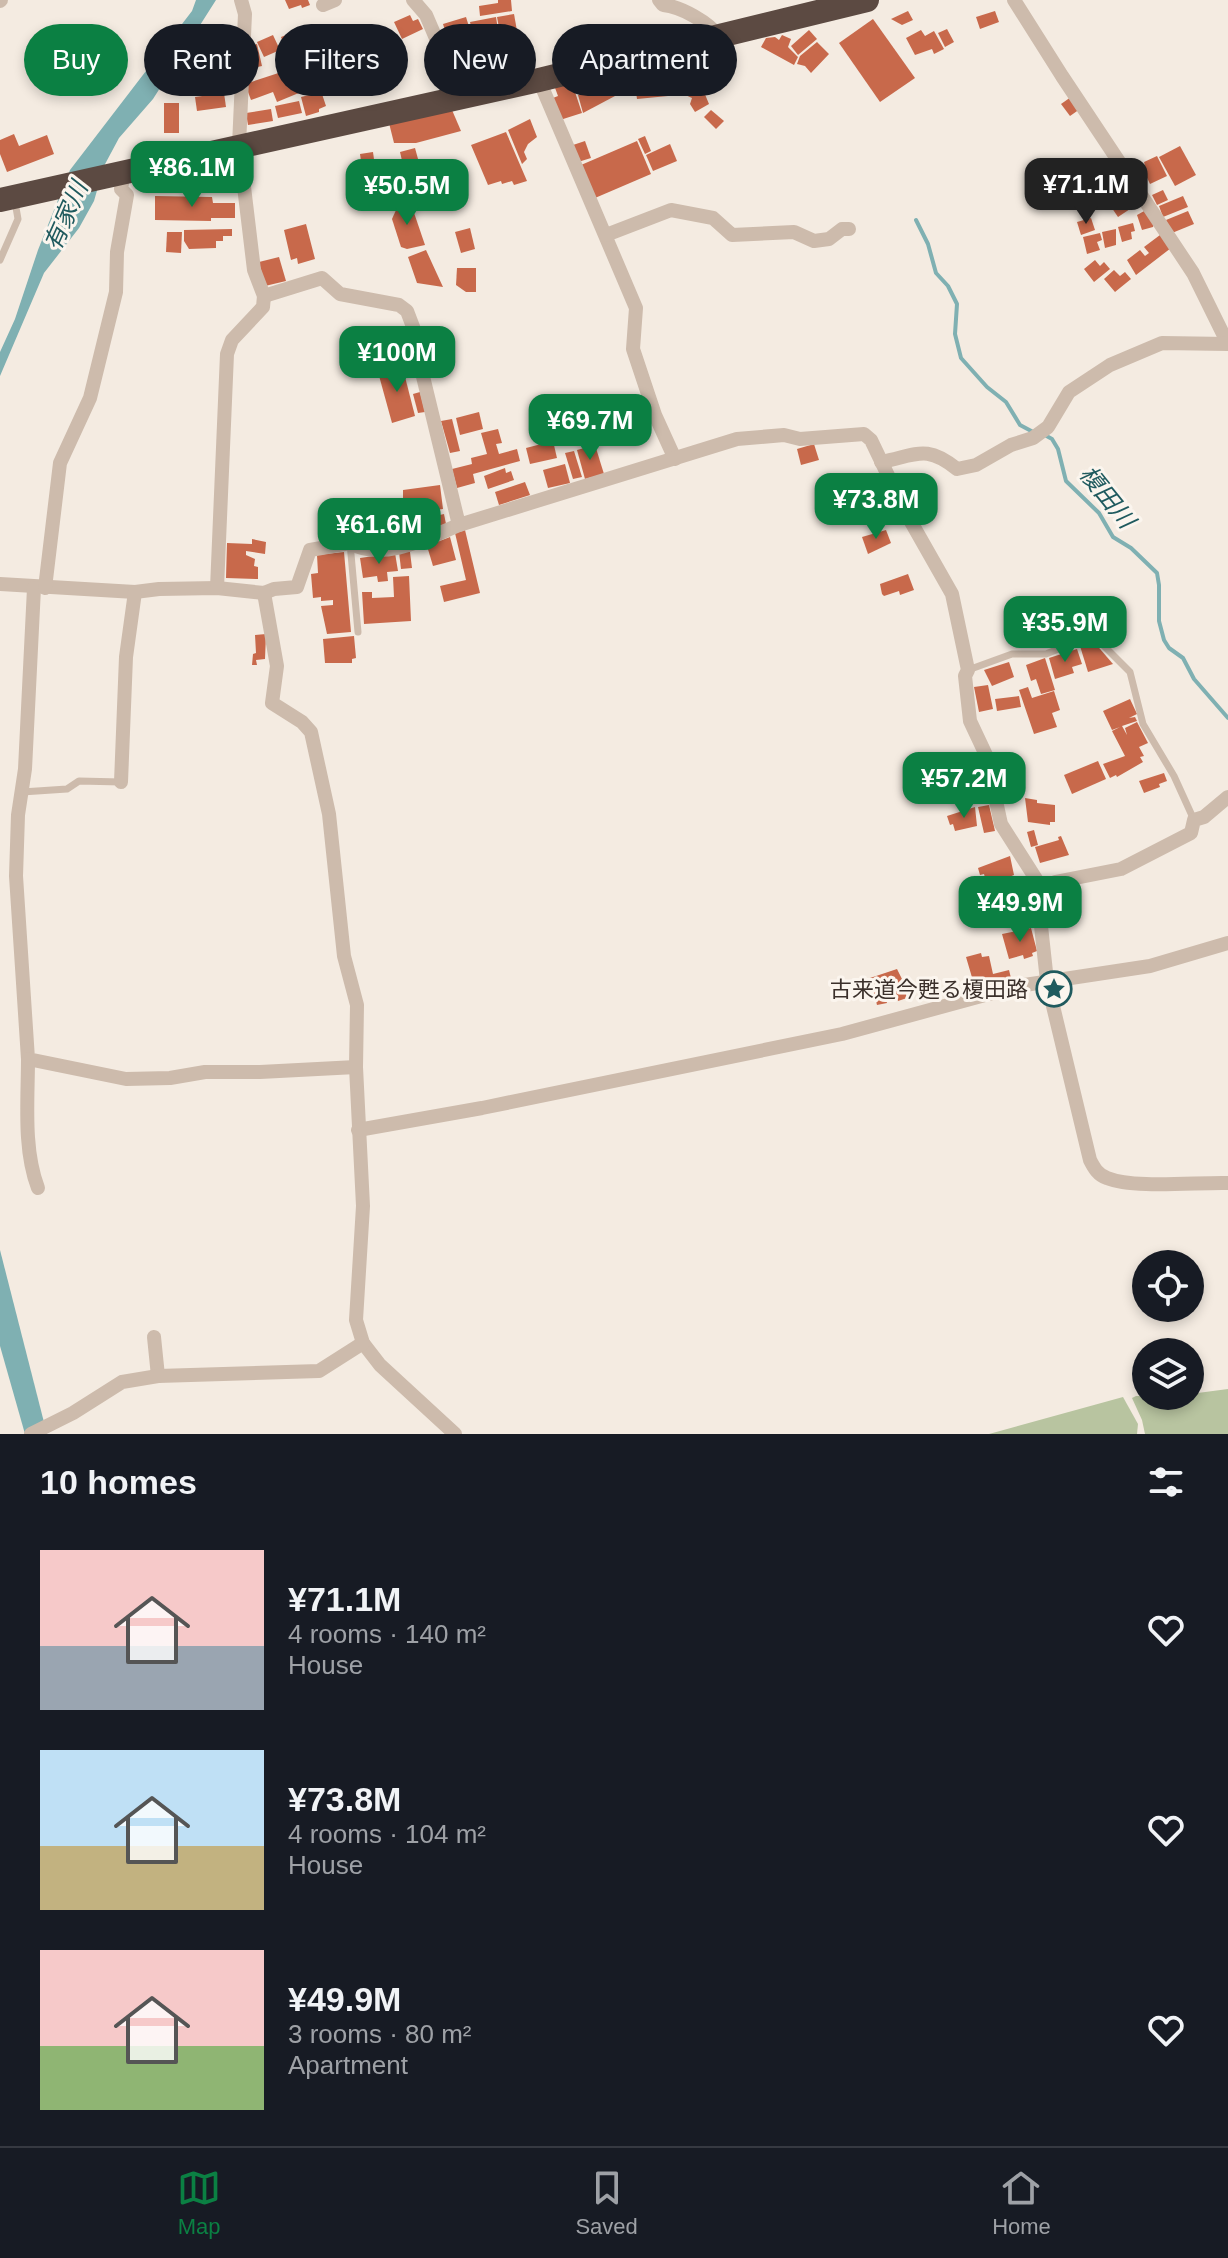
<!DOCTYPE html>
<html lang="en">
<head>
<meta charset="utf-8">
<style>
  body { margin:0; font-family:Helvetica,"Noto Sans JP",sans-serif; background:#242831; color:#f1f3f6; height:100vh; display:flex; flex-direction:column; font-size:30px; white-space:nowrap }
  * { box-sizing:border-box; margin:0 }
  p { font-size:26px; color:#9ea1a6 }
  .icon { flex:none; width:44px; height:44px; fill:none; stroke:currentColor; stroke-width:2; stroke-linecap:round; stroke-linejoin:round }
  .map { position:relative; height:1434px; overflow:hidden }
  .drawer { display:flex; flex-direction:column; background:#171b24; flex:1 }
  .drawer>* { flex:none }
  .hud { position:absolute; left:24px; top:24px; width:800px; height:72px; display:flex; gap:16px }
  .fabs { position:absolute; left:1132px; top:1250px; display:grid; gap:16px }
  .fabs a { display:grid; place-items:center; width:72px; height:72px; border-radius:50%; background:#171b24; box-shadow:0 4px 12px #0003; font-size:40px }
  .price { position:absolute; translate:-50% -68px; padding:0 18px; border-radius:16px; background:#0b8043; color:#fff; font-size:26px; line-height:52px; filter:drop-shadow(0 2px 4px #0008) }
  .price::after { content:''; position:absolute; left:50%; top:48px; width:24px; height:18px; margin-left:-12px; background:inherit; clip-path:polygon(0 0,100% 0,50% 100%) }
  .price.selected { background:#222; color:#fff }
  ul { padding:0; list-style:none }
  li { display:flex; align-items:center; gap:24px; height:200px; padding:0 40px }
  li span { display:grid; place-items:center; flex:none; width:224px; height:160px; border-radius:0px; color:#555 }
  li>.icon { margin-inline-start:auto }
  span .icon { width:96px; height:96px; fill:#fffc; stroke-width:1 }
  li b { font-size:34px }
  h2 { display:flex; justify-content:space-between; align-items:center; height:96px; padding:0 40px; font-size:34px }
  .tag { padding:0 28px; border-radius:36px; background:#171b24; box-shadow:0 4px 12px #0003; font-size:28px; line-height:72px }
  .tag.selected { background:#0b8043; color:#fff }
  .dock { display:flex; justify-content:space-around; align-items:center; height:112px; border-top:2px solid #363941; background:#171b24; font-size:22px; color:#9ea1a6 }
  .dock a { display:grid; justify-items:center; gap:4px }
  .dock .selected { color:#0b8043 }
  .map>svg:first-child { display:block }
  .green { fill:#b8c4a0 }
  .water { fill:#7fb0b2 }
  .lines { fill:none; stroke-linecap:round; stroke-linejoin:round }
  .stream { stroke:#7fb0b2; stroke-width:4 }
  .building { fill:#c8694b }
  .lane { stroke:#cdbbac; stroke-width:7 }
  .street { stroke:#cdbbac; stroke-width:14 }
  .highway { stroke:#5c4a42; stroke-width:24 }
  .labels { text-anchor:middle; stroke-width:6; stroke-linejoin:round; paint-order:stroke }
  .poi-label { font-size:22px; fill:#3b302b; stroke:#fbf5ee; text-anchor:end }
  .water-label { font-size:24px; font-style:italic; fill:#1f5a5e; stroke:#fbf5ee }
</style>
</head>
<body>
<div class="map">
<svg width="1228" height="1434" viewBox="0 0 1228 1434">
  <rect width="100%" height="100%" fill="#f4ebe1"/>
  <g class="green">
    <polygon points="1228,1389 1228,1434 1145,1434 1142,1420 1132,1398 1136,1396 1190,1396 1190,1394"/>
    <polygon points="1123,1397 1138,1424 1137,1434 989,1434"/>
  </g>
  <g class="water">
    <polygon points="196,0 216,0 153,99 119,138 104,166 94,201 79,228 44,273 0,376 0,352 15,319 38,250 70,170 192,11"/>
    <polygon points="0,1250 47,1434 25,1434 0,1346"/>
  </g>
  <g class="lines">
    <g class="stream">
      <polyline points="916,220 928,244 936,273 948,286 957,304 955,334 961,358 987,387 1006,402 1020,425 1035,433"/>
      <polyline points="1043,434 1052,439 1058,449 1066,481 1099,513 1113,537 1131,548 1157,573 1159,585 1159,621 1164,640 1169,648 1183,658 1194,679 1228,718"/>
    </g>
  </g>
  <g class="building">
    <polygon points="285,0 308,0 310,5 302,8 301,5 289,9"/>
    <polygon points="498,0 511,0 512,11 480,16 479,6 498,3"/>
    <polygon points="908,11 913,20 902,25 891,19"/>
    <polygon points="995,11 999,22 980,29 976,17"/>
    <polygon points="514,14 519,42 502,44 497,17"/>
    <polygon points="410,15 413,21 418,19 423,29 402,39 394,22"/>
    <polygon points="466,17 471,33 448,40 443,24"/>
    <polygon points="496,17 499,36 486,42 487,47 480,48 476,35 473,35 470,22"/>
    <polygon points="873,19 915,78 880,102 839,43"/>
    <polygon points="947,29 954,42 945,47 938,33"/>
    <polygon points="809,30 817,39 798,55 791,46"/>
    <polygon points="921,30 925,36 934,31 944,49 934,54 932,49 915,55 906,38"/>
    <polygon points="296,31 304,52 289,58 281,37"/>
    <polygon points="273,35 280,50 264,57 257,42"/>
    <polygon points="782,35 791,39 788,47 798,57 794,65 761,47 766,38 775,37 779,40"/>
    <polygon points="817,42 829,54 811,73 805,66 797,64 800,56"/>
    <polygon points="257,44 262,66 253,68 247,47"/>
    <polygon points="306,64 311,75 302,79 306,90 277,102 273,92 251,100 245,84"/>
    <polygon points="641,71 642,76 657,75 657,79 666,78 668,96 637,99 636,92 631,92 631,87 626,87 624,73"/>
    <polygon points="488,75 489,80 465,85 464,80"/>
    <polygon points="671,76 696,84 704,92 709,104 695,112 690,104 692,98 670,88"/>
    <polygon points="567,82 569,87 573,86 582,113 560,120 553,98 558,96 554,85"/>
    <polygon points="319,85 326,106 319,109 319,112 306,116 301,97 313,94 311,88"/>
    <polygon points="611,85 615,96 583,113 578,95"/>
    <polygon points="224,93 226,107 197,111 195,97"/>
    <polygon points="1071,97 1080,109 1070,116 1061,104"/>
    <polygon points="299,101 302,113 278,118 275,106"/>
    <rect x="164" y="103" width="15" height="30"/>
    <polygon points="271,109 273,121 248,125 246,113"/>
    <polygon points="452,110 461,131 416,143 394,143 389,123"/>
    <polygon points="711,110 724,121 716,129 704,117"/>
    <polygon points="530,119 537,137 528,144 524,152 527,159 522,164 508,130"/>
    <polygon points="506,132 527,181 514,185 512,181 502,184 501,181 488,185 471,145"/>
    <polygon points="14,134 19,146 47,135 54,154 7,172 0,154 0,140"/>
    <polygon points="645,136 651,151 645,154 638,139"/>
    <polygon points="585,141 591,158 578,162 573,145"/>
    <polygon points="637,141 651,174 595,198 581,165"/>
    <polygon points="670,144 677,161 653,171 646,155"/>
    <polygon points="1180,146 1196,175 1175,186 1159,157"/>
    <polygon points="415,148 426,188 404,194 400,178 412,174 410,164 403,165 400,152"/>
    <polygon points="373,152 377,181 364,183 360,154"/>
    <polygon points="1157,156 1167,176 1150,184 1142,167 1145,166 1144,162"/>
    <polygon points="1118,166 1128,183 1120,187 1133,207 1118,217 1101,192 1061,200 1059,188 1053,188 1053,181"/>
    <polygon points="1163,190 1168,200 1157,205 1152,195"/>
    <polygon points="155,196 212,197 213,203 235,203 235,218 211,218 211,221 155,220"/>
    <polygon points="1183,196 1188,207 1163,217 1159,206"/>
    <polygon points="410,201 425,245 407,249 401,247 392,219 396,210 403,203"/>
    <polygon points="1146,210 1155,221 1153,227 1142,230 1137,215"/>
    <polygon points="1188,211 1194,224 1172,233 1166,220"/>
    <polygon points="1091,218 1095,230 1081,235 1077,222"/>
    <polygon points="1133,223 1135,231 1131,232 1132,239 1122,242 1118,227"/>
    <polygon points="306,224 315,259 298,264 297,258 291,260 284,230"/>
    <polygon points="470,228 475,249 461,253 455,232"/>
    <polygon points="232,229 232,236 223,236 223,241 216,241 216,248 189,249 184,241 184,230"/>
    <polygon points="1116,229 1116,245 1105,248 1102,232"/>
    <polygon points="167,232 182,232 181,253 166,252"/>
    <polygon points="1100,233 1102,240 1097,242 1100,250 1087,254 1083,237"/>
    <polygon points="1160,235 1171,248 1136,275 1127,260 1140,250 1145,256 1149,253 1144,247"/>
    <polygon points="426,250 437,274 443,287 417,283 408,257"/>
    <polygon points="279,257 286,281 265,286 259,262"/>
    <polygon points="1095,260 1100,266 1104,262 1110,269 1094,282 1084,269"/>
    <polygon points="457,268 476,268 476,292 466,292 456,285"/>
    <polygon points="1114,270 1120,276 1125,272 1131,279 1115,292 1104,279"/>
    <polygon points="402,365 415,416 392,423 378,372"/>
    <polygon points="420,392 425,412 418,413 413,394"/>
    <polygon points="479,412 483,429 460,435 456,418"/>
    <polygon points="452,419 460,451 450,453 441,421"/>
    <polygon points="498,429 502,443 496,444 499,454 517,449 520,461 473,474 475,483 457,488 452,469 472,464 471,458 487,454 481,433"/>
    <polygon points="553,441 557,458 530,464 526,448"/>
    <polygon points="814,444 819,460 801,465 797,449"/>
    <polygon points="595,445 604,474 585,479 577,450"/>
    <polygon points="574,451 582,477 573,479 565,453"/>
    <polygon points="565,464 570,483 548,488 543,470"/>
    <polygon points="505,468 506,473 511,471 514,480 488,489 484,476"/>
    <polygon points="525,482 530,495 499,505 495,492"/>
    <polygon points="440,485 443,509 414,513 418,537 403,539 398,503 403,502 403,490"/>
    <polygon points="444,514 446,524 430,528 427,518"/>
    <polygon points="465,530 480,593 444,602 440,586 466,580 455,533"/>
    <polygon points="886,530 891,543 868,554 862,537"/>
    <polygon points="450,537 456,560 433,566 427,546"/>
    <polygon points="252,539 266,542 265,554 246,551 246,555 255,559 254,566 258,567 258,579 226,578 227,543 252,544"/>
    <polygon points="344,552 351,632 327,634 321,606 333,605 333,600 321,601 321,597 313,598 311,574 318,573 317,555"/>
    <polygon points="399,552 410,552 412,568 401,569"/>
    <polygon points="395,553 398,571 387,572 388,581 378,582 377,576 363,578 360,558"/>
    <polygon points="908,574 914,590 900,595 899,591 884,596 882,594 880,584"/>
    <polygon points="409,576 411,621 364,624 362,592 372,592 372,598 394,597 393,577"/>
    <polygon points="266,634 265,659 256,660 257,665 252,665 253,654 256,653 255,635"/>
    <polygon points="354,636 356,658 352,659 352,663 325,663 323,639"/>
    <polygon points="1094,642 1113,664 1088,672 1080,646"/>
    <polygon points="1077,649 1082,664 1072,667 1074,673 1055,679 1049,658"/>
    <polygon points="1045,658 1055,690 1041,694 1036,679 1031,681 1026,665"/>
    <polygon points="1009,662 1014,677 992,686 984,670"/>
    <polygon points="988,685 993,709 979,712 974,687"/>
    <polygon points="1028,687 1032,698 1054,691 1060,710 1052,713 1057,727 1034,734 1019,690"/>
    <polygon points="1019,696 1021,707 997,711 995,699"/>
    <polygon points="1130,699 1137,714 1129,718 1135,717 1137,721 1122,726 1127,735 1125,728 1137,722 1148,743 1139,747 1144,756 1140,757 1143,762 1117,777 1116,775 1110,778 1103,764 1125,756 1112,731 1120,727 1112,730 1103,711"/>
    <polygon points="1098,761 1106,779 1072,794 1064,775"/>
    <polygon points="1164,773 1167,781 1159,784 1160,787 1144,793 1139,781"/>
    <polygon points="1025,798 1037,800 1037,803 1055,805 1055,822 1050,822 1050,825 1028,822"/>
    <polygon points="989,805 995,831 984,833 978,807"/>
    <polygon points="975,807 977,826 955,831 953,824 950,825 947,816"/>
    <polygon points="1034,830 1038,845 1031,847 1027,832"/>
    <polygon points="1061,836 1069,855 1040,863 1035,847 1059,840 1058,837"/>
    <polygon points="1010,856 1014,875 1009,877 1012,883 1004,886 1001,880 987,885 984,874 980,875 978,868"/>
    <polygon points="1028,883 1038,901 1035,902 1037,908 1030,911 1028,908 1013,914 1009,901 1006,902 1003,895 1006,894 1005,891"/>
    <polygon points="1031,928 1037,951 1032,953 1033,956 1024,959 1023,955 1009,959 1002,934"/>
    <polygon points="981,953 982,957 989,956 993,974 1009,970 1012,982 976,991 966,957"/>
    <polygon points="897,969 904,983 883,989 887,1003 877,1005 870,978"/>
    <polygon points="904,987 907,998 898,1001 895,989"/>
  </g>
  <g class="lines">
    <g class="lane">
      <polyline points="0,260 18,219 15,202"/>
      <polyline points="350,543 358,632"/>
      <polyline points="968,670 1012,654 1046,654 1093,635 1130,672 1143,724 1174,776 1194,820"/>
      <polyline points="22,792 67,789 79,781 121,782"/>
    </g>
    <g class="street">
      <polyline points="413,0 426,15 438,43 454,67 462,97"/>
      <path d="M659,0L663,5C680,6 710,23 719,37"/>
      <polyline points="1014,0 1062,76 1193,273 1228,344"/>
      <polyline points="0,1 1,0"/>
      <polyline points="323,5 335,0"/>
      <polyline points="539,80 636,308 633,349 655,415 675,459"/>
      <polyline points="606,235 671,210 713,218 732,235 794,232 814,241 829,239 842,229 849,229"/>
      <polyline points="264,296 322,278 340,294 399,305 407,311 418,340 419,360 459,525"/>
      <path d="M881,462C917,455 926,444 957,469L976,465L1011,445L1033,438L1048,427L1069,392L1110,365L1162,343L1228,344"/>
      <path d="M0,584L135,592L159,589L217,588L264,593L274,589L297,587L310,550L350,543C382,562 428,538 459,525L737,439L784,435L800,439L864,434L871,440L906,513L952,594L968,670L965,676L970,721L986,755L1001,824L1043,890L1046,904L1041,926L1047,981L1090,1160C1094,1168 1098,1175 1107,1178C1134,1189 1197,1182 1228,1183"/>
      <polyline points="34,588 25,769 18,815 16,876 28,1059 126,1079 170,1078 205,1072 260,1072 356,1067"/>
      <polyline points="45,588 60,463 90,398 116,292 117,252 127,195 121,189 122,183"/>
      <polyline points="217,588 227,354 232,340 263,307 264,296 254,270 239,145 245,14 241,0"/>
      <polyline points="264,593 277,666 272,703 302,722 311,732 329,814 344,956 357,1005 356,1067 363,1206 356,1320 363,1343 380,1365 455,1434"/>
      <polyline points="121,782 126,657 135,592"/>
      <polyline points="1043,890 1055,882 1121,869 1191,833 1194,820 1204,817 1228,797"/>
      <path d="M28,1059C28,1100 23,1149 38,1188"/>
      <polyline points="358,1130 482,1108 842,1034 1018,986 1150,966 1228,943"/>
      <polyline points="154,1337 158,1376"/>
      <polyline points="31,1434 73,1413 122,1382 158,1376 319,1371 363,1343"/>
    </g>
    <polyline class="highway" points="0,200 539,80 867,0"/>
  </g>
  <defs>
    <symbol id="sight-ring" viewBox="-11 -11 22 22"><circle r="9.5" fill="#fbf5ee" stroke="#1f5a5e" stroke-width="1.5"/><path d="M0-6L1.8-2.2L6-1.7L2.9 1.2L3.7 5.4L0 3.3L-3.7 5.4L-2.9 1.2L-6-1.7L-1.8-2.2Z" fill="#1f5a5e"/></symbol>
  </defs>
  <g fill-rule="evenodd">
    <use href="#sight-ring" x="1034" y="969" width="40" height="40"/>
  </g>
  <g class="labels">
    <g class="poi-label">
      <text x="1028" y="997">古来道今甦る榎田路</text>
    </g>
    <g class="water-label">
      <text transform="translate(66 216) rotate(-66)" y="8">有家川</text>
      <text transform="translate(1107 497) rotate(51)" y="8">榎田川</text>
    </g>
  </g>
</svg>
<div class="fabs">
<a><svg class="icon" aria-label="locate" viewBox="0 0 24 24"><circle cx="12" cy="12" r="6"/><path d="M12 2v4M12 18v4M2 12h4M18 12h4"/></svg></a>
<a><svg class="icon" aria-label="layers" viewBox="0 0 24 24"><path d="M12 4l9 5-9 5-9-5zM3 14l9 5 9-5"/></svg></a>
</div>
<b class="price" style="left:192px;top:209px">¥86.1M</b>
<b class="price selected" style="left:1086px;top:226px">¥71.1M</b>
<b class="price" style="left:407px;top:227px">¥50.5M</b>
<b class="price" style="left:397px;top:394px">¥100M</b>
<b class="price" style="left:590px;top:462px">¥69.7M</b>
<b class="price" style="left:876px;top:541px">¥73.8M</b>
<b class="price" style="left:379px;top:566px">¥61.6M</b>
<b class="price" style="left:1065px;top:664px">¥35.9M</b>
<b class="price" style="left:964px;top:820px">¥57.2M</b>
<b class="price" style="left:1020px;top:944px">¥49.9M</b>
<div class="hud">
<a class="tag selected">Buy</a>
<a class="tag">Rent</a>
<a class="tag">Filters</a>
<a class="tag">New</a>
<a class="tag">Apartment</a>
</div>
</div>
<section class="drawer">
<h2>10 homes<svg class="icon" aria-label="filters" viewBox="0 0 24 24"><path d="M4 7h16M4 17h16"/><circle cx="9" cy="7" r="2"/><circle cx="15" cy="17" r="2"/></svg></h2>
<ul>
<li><span style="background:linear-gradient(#f6c9c9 60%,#9aa5b1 0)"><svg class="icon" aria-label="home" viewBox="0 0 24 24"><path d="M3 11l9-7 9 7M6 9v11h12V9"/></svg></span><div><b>¥71.1M</b><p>4 rooms · 140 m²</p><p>House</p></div><svg class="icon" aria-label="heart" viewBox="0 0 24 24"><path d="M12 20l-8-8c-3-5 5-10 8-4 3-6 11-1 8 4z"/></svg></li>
<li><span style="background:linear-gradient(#bfe0f5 60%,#c2b280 0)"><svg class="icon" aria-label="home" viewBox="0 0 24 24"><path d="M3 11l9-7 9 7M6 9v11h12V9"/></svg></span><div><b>¥73.8M</b><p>4 rooms · 104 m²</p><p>House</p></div><svg class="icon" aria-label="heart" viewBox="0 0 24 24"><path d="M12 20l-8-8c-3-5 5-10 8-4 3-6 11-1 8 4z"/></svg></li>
<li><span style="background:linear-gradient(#f6c9c9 60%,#8fb573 0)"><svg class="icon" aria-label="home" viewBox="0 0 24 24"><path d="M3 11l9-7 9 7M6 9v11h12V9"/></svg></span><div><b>¥49.9M</b><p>3 rooms · 80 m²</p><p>Apartment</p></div><svg class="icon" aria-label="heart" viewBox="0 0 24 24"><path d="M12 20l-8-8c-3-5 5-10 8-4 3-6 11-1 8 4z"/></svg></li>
</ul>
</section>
<nav class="dock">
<a class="selected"><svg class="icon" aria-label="map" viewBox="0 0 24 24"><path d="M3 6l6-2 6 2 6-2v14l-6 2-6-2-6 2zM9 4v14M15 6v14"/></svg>Map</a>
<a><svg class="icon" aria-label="saved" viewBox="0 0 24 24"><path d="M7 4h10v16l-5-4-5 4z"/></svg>Saved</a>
<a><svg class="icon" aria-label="home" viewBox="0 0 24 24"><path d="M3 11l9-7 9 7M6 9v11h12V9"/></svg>Home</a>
</nav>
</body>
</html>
